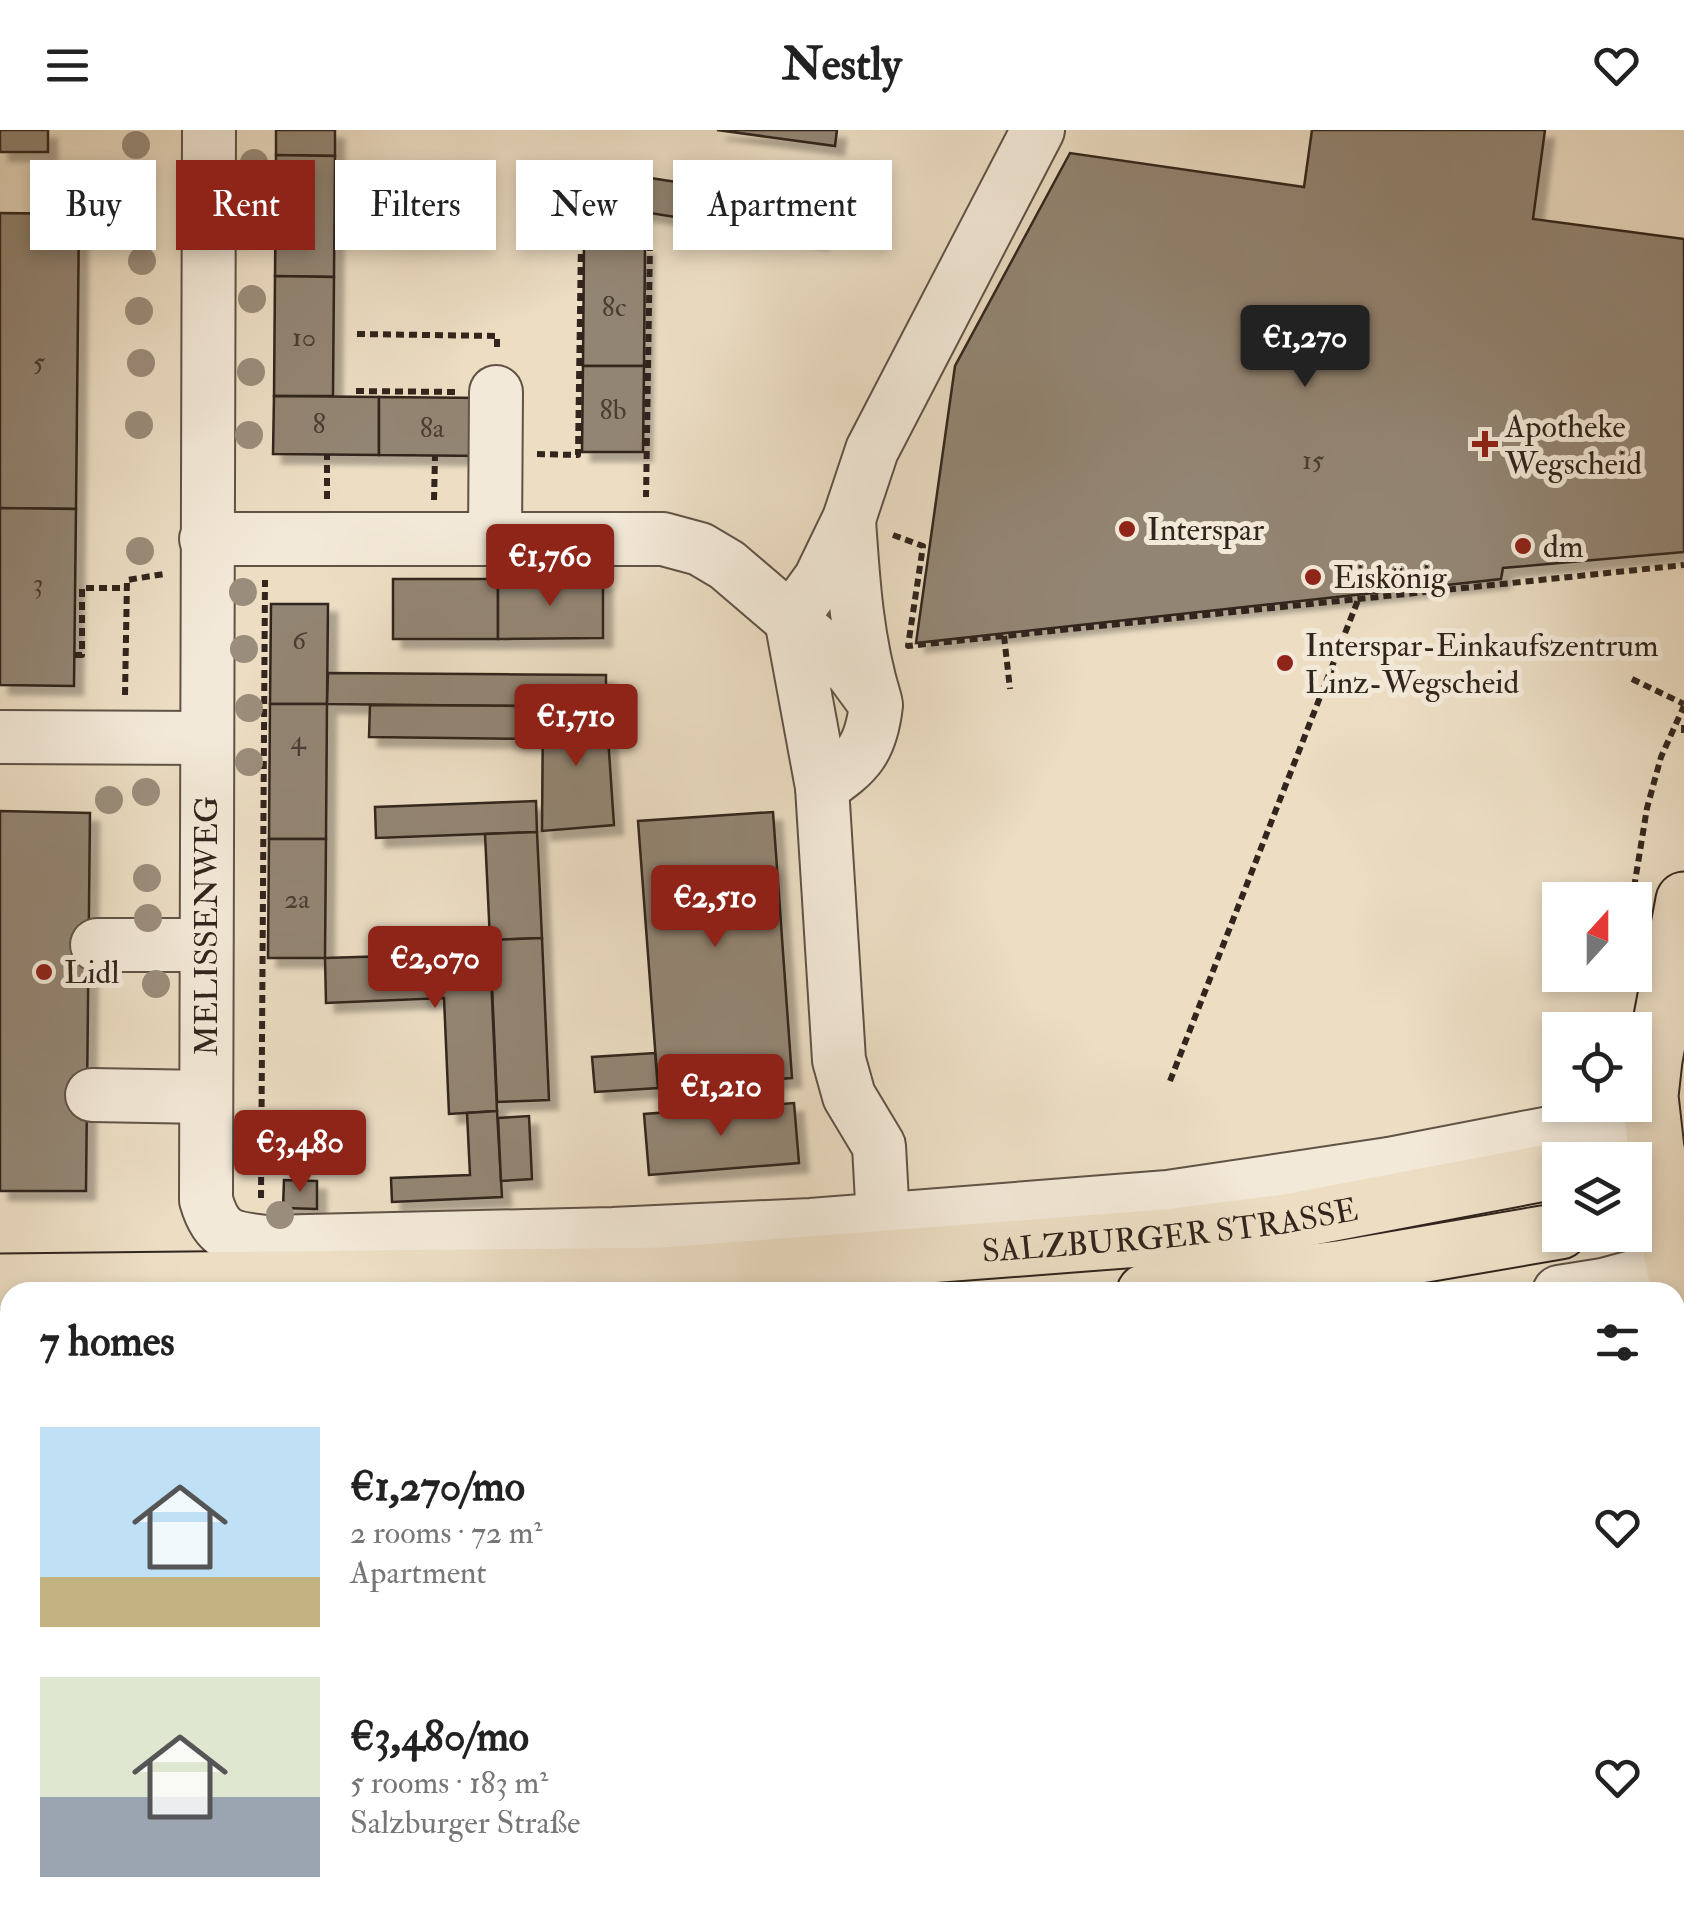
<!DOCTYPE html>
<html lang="en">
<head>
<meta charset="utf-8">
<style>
  body { margin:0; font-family:"IM FELL Double Pica",serif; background:#f6f6f6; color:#222; height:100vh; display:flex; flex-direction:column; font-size:38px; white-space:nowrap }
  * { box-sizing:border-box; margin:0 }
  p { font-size:32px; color:#767676 }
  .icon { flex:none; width:55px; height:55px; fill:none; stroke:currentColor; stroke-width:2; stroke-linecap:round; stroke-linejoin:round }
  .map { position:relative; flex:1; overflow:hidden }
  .panel { position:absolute; left:0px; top:1152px; width:1685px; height:642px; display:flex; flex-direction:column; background:#fff; border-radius:30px 30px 0 0; box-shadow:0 5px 15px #0003 }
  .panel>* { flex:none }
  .top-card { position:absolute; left:30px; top:30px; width:1000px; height:90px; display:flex; gap:20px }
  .needle { width:65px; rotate:21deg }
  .controls { position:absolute; left:1542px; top:752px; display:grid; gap:20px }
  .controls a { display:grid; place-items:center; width:110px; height:110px; border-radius:0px; background:#fff; box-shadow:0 5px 15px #0003; font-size:50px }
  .price { position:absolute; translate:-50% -85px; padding:0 22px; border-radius:10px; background:#8f2418; color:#fff; font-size:32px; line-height:65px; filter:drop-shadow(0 2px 5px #0008) }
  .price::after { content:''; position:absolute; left:50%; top:60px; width:30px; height:22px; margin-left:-15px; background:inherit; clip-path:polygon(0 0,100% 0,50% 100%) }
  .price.current { background:#222; color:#fff }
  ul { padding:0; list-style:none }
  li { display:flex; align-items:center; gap:30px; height:250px; padding:0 40px }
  li span { display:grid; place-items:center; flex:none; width:280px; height:200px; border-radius:0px; color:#555 }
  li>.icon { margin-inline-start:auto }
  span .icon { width:120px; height:120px; fill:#fffc; stroke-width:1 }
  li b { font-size:42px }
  h2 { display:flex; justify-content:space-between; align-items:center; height:120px; padding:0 40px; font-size:42px }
  .tag { padding:0 35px; border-radius:0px; background:#fff; box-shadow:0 5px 15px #0003; font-size:35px; line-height:90px }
  .tag.current { background:#8f2418; color:#fff }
  header { display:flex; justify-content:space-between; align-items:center; height:130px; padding:0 40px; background:#fff; font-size:45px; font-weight:800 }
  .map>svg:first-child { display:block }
  .green { fill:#ccbea7; stroke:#7f7262; stroke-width:2.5 }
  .building { fill:#938573; stroke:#32251d; stroke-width:2.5; filter:url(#shadow) }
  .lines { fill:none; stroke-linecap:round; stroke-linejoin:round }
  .minor-casing { stroke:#605346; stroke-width:56 }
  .major-casing { stroke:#32251d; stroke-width:59 }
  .path { stroke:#32251d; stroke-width:6; stroke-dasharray:8 5; stroke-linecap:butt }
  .minor { stroke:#f3e9d8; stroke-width:52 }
  .major { stroke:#ecddc3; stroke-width:55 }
  .tree { fill:#9b8d7b }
  .poi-dot { fill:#8f2418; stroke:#f3e9d8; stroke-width:4 }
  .labels { text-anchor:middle; stroke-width:10; stroke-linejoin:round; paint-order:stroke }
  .number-label { font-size:28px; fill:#4a3d32 }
  .poi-label { font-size:32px; fill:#32251d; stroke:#f3e9d8; text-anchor:start }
  .street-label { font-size:32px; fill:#32251d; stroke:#f3e9d8 }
</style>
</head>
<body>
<header><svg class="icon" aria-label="menu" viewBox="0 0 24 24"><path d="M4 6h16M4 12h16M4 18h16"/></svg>Nestly<svg class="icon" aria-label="heart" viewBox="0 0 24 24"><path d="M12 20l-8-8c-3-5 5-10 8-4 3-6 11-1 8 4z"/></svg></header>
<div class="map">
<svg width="1684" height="1793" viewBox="0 0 1684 1793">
  <defs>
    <filter id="shadow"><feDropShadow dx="9" dy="9" stdDeviation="2.5" flood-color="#0004"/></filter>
  </defs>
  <rect width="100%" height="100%" fill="#ecddc3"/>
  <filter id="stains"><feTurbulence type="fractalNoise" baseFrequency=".002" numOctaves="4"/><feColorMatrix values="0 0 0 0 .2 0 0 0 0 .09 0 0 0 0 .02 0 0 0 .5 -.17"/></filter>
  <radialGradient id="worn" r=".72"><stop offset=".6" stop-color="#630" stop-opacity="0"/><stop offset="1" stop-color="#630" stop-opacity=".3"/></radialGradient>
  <polygon class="green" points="1684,1408 1684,1761 1675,1762 1675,1409"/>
  <g class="building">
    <rect x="0" y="0" width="48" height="22"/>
    <polygon points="276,0 335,0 335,26 276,25"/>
    <polygon points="717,0 837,0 835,16"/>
    <polygon points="1312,0 1545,0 1533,89 1684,109 1684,422 1503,438 1501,449 916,513 955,236 1070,23 1304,57"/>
    <polygon points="276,25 335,26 334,147 275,146"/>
    <polygon points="600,39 624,42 620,65 597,62"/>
    <polygon points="631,45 825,75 819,110 625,79"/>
    <polygon points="0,83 79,84 76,379 0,378"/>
    <polygon points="584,115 645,116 644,236 583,236"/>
    <polygon points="275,146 334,147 333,266 274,266"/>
    <polygon points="583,236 644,236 643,322 582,322"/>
    <polygon points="274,266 379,267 379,325 273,324"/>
    <polygon points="379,267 486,268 485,326 379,325"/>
    <polygon points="0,378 76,379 74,556 0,555"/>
    <rect x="393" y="449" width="105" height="60"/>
    <polygon points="498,449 603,449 603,508 498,509"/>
    <polygon points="271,474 328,474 327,574 270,574"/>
    <polygon points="328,543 606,545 606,577 327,574"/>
    <polygon points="270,574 327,574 326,709 269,709"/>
    <polygon points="370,575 539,576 539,609 369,607"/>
    <polygon points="543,577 606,577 614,695 542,701"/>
    <polygon points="536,671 537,702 376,708 375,677"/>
    <polygon points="0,681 90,683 86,1061 0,1061"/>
    <polygon points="773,682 792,948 658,958 638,691"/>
    <polygon points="537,702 542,808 490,810 485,704"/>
    <polygon points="269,709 326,709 325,828 268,828"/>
    <polygon points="542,808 549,970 497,972 490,810"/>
    <polygon points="490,823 497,981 449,984 444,868 326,873 325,828"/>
    <polygon points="655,923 658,958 595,962 592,927"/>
    <polygon points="794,973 799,1033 649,1045 644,984"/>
    <polygon points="497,981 502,1067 392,1072 391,1048 470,1045 467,983"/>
    <polygon points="529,986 532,1049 501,1051 498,988"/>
    <polygon points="284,1050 317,1051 317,1079 283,1078"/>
    <polygon points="10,1321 10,1534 0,1532 0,1322"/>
    <polygon points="1684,1762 1684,1793 1680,1793 1675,1763"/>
    <polygon points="0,1781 10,1781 10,1785 56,1785 56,1793 0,1793"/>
    <polygon points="56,1785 156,1785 155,1793 56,1793"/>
    <polygon points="156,1785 255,1788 255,1793 155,1793"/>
    <polygon points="1167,1785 1198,1785 1212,1793 1163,1793"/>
    <polygon points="1251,1785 1403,1785 1409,1789 1406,1793 1246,1793"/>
    <polygon points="255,1788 355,1791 355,1793 255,1793"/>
  </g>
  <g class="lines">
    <defs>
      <g id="minor">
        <path d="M209,0L206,1070C217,1108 232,1108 267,1112L613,1104L811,1095L1168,1067L1389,1034L1612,991L1624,994L1658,1021"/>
        <path d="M849,390C853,451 857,512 875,570"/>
        <path d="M206,409H663L700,419L727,435L851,541L876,575C871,619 858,633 822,657"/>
        <polyline points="495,409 496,262"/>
        <polyline points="0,607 206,608"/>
        <polyline points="97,815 206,815"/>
        <polyline points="92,965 206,967"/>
        <polyline points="883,1090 879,1016 849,966 839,930 822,657 791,489 820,449 849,389 872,320 1038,0"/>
        <polyline points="1559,1162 1603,1155 1684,1133"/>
        <polyline points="387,1793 387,1785"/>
      </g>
      <g id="major">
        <polyline points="1684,770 1654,930 1650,966 1663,1081 1684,1186"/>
        <path id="s1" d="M0,1152L664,1145L1165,1107L1286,1092L1560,1040"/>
        <polyline points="1145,1162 1338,1139 1560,1101"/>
        <polyline points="0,1209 10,1209"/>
        <polyline points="0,1677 10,1678"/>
        <polyline points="770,1785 788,1793"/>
      </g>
    </defs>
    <use href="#minor" class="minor-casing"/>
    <use href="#major" class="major-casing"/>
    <g class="path">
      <polyline points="357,204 497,206 497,221"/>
      <polyline points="356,261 455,262"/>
      <polyline points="537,324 578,325 581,111 650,112 646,367"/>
      <polyline points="327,369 327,324"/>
      <polyline points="434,370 435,326"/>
      <polyline points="893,405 923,416 908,516 1684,435"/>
      <polyline points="1004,506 1010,559"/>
      <polyline points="75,525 82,525 82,458 127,458"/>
      <polyline points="1632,549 1684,574"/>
      <polyline points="125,565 127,450 164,444"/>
      <polyline points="1684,603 1684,595"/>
      <polyline points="1632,770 1647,678 1661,627 1684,576"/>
      <polyline points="1550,914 1560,931"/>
      <polyline points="1170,951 1358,470"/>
      <polyline points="261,1068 265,450"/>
      <polyline points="0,1265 10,1265"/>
      <polyline points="1675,1281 1684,1331"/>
      <polyline points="1675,1421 1684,1419"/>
      <polyline points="0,1622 10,1622"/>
      <polyline points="1675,1719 1684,1722"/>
      <polyline points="0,1744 10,1744"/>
      <polyline points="315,1785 315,1790"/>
      <polyline points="545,1785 573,1793"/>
      <polyline points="955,1785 972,1793"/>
      <polyline points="211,1787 211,1785"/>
      <polyline points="493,1793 493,1785"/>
    </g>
    <use href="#minor" class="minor"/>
    <use href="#major" class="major"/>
  </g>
  <g class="tree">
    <circle cx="136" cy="15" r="14"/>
    <circle cx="254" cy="33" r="14"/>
    <circle cx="139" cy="67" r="14"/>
    <circle cx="250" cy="88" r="14"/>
    <circle cx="142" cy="131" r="14"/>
    <circle cx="252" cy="169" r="14"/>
    <circle cx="139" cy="181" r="14"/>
    <circle cx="141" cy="233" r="14"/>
    <circle cx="251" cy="242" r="14"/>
    <circle cx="139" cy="295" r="14"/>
    <circle cx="249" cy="305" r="14"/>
    <circle cx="140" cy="421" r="14"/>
    <circle cx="243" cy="462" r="14"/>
    <circle cx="244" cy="519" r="14"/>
    <circle cx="249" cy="578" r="14"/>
    <circle cx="249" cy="632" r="14"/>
    <circle cx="146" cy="662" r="14"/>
    <circle cx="109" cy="670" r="14"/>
    <circle cx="147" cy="748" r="14"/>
    <circle cx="148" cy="788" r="14"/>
    <circle cx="156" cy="854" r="14"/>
    <circle cx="280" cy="1085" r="14"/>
  </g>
  <g class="poi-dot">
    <path d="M1480 299h10v10h10v10h-10v10h-10v-10h-10v-10h10z"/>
    <circle cx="1127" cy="399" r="10"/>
    <circle cx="1523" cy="416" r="10"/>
    <circle cx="1313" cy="447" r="10"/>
    <circle cx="1285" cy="533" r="10"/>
    <circle cx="44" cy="842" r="10"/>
  </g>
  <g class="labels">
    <g class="number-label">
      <text x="614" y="186">8c</text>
      <text x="304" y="216">10</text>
      <text x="39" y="241">5</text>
      <text x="613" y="289">8b</text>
      <text x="319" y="303">8</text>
      <text x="432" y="307">8a</text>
      <text x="1313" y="339">15</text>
      <text x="38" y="462">3</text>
      <text x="299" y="519">6</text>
      <text x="298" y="619">4</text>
      <text x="297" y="778">2a</text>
    </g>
    <g class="poi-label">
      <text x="1505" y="307">Apotheke<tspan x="1505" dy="37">Wegscheid</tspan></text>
      <text x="1147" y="410">Interspar</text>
      <text x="1543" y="427">dm</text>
      <text x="1333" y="458">Eiskönig</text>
      <text x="1305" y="526">Interspar-Einkaufszentrum<tspan x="1305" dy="37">Linz-Wegscheid</tspan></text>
      <text x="64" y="853">Lidl</text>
    </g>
    <g class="street-label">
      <text transform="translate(206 796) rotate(-90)" y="11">MELISSENWEG</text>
      <text dy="11" stroke="none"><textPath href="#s1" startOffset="1172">SALZBURGER STRASSE</textPath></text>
    </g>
  </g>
  <rect width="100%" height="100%" filter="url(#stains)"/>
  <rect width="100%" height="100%" fill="url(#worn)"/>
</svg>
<div class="controls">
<a><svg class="needle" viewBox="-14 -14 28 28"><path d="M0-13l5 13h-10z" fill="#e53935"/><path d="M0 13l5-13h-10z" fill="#767676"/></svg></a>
<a><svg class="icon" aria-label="locate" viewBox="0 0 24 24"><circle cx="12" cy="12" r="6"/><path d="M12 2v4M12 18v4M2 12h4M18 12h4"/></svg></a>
<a><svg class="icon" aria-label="layers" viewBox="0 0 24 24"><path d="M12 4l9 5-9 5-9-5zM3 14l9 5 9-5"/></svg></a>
</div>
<b class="price current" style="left:1305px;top:260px">€1,270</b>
<b class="price" style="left:550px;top:479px">€1,760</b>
<b class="price" style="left:576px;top:639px">€1,710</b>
<b class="price" style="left:715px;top:820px">€2,510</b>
<b class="price" style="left:435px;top:881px">€2,070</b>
<b class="price" style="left:721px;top:1009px">€1,210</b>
<b class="price" style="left:300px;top:1065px">€3,480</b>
<div class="top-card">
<a class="tag">Buy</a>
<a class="tag current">Rent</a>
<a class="tag">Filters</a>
<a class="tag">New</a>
<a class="tag">Apartment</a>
</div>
<section class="panel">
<h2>7 homes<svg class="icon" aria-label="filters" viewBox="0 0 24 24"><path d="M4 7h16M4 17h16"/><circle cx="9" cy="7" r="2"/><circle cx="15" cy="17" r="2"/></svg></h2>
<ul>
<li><span style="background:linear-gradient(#bfe0f5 75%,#c2b280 0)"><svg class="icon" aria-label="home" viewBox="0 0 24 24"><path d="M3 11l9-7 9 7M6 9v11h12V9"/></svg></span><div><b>€1,270/mo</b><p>2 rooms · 72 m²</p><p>Apartment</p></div><svg class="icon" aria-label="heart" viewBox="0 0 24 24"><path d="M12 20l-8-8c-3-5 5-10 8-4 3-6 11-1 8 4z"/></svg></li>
<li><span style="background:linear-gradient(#dfe7d0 60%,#9aa5b1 0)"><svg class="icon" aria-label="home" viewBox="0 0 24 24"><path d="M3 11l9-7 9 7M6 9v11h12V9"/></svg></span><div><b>€3,480/mo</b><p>5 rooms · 183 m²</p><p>Salzburger Straße</p></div><svg class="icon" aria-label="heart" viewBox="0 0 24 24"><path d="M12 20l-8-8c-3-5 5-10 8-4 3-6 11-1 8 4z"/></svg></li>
</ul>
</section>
</div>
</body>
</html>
